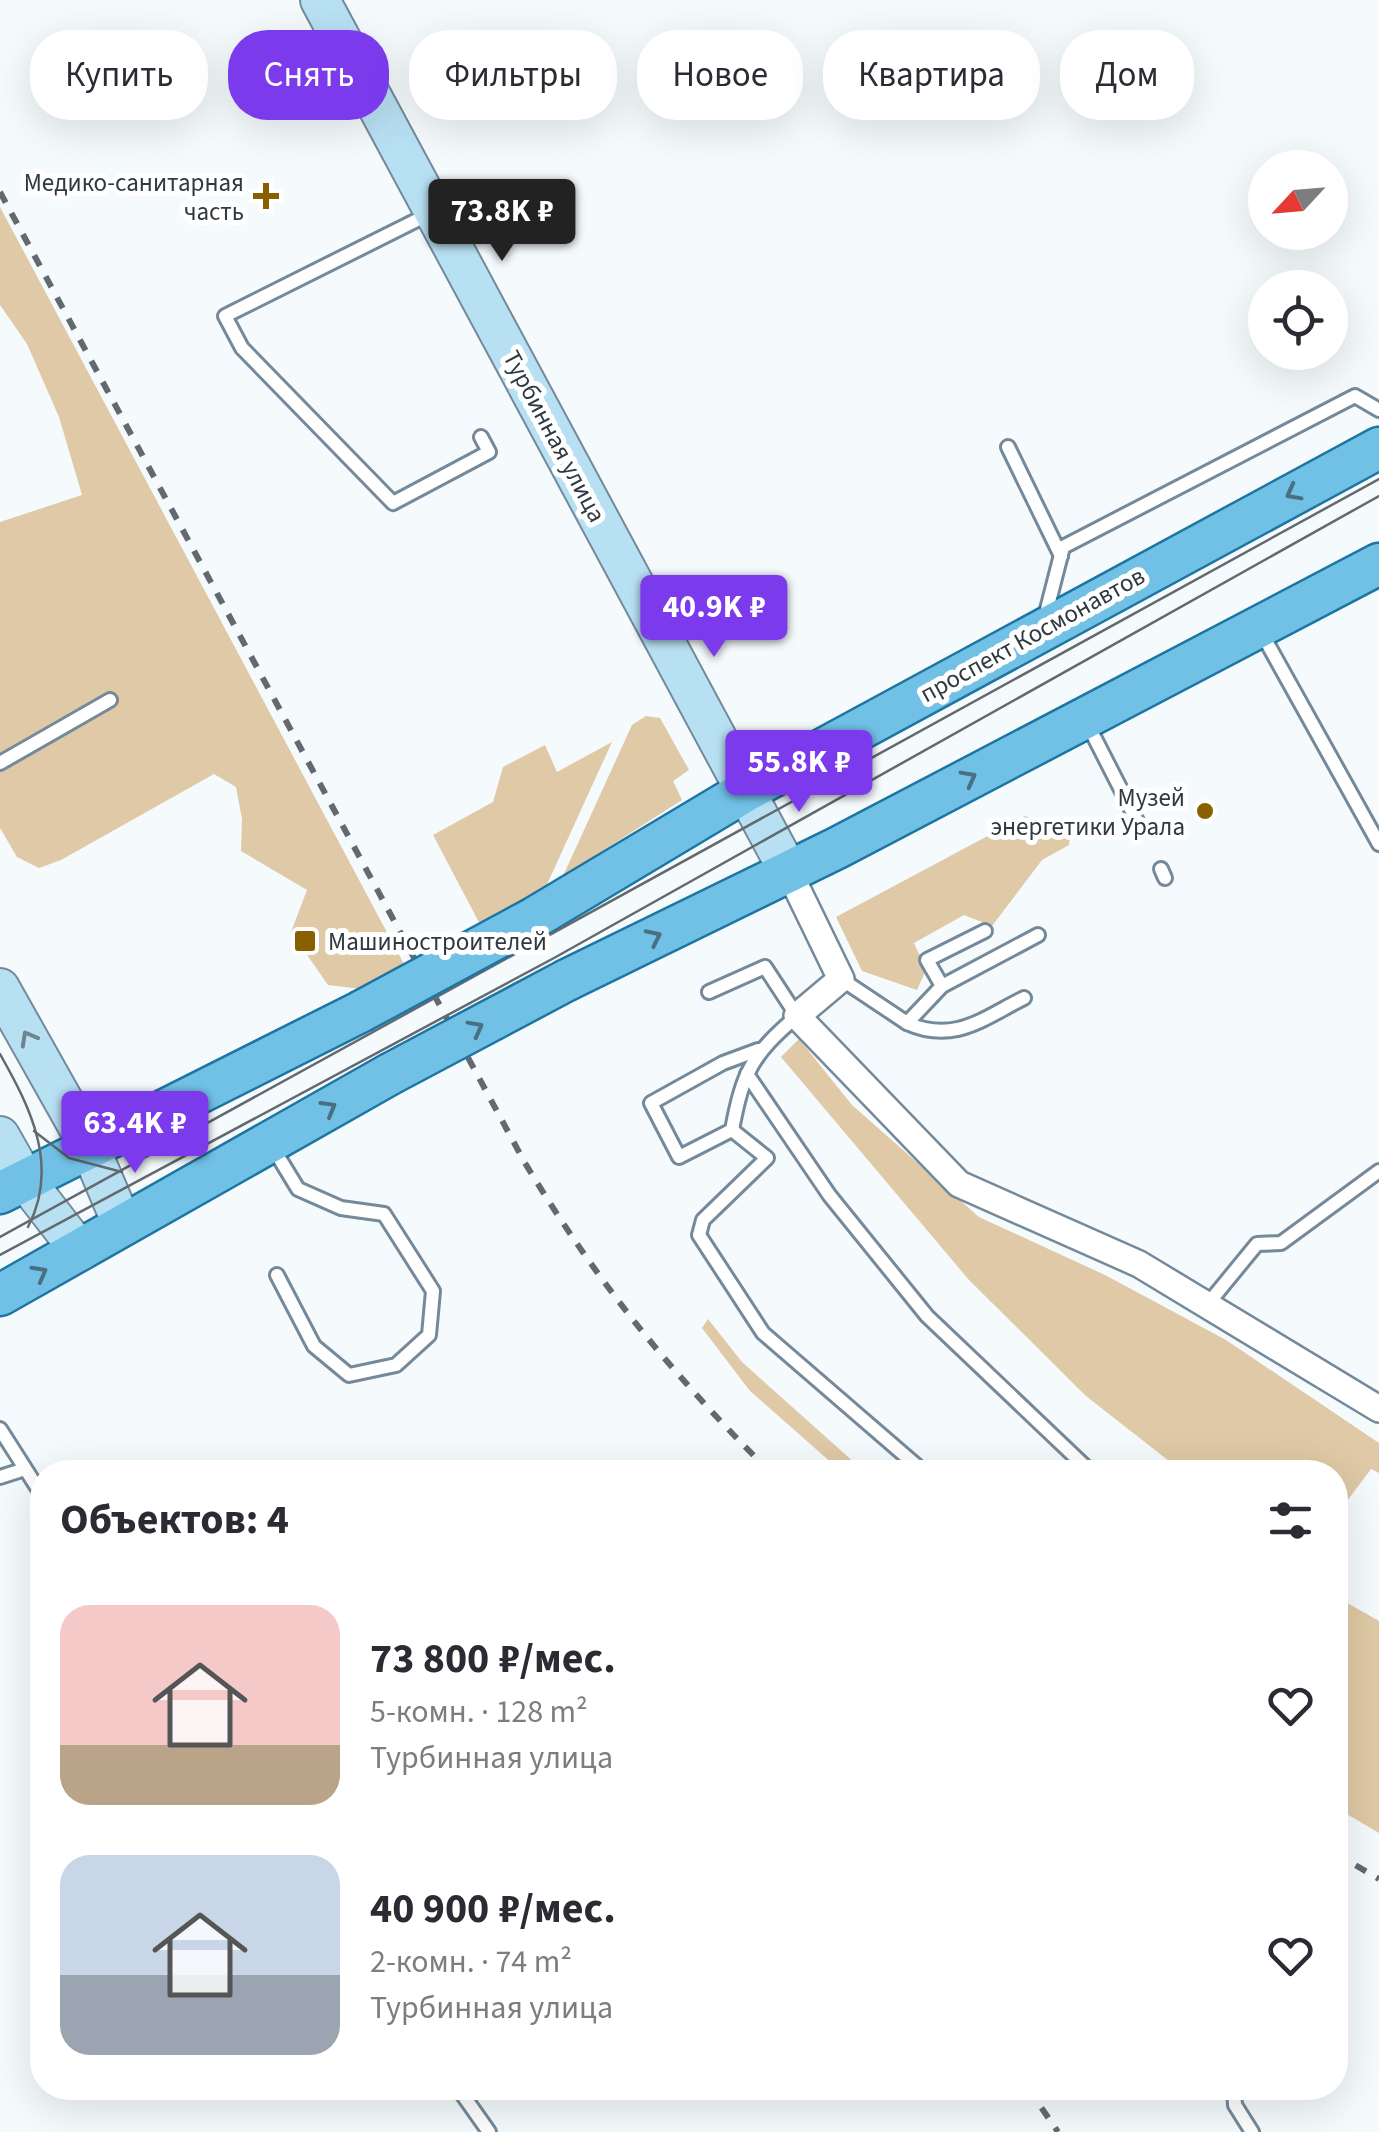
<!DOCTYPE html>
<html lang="ru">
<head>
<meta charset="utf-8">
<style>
  body { margin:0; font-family:"Source Sans 3",sans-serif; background:#f7f7f7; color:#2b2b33; height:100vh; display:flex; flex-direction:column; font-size:38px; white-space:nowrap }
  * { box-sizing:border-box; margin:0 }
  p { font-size:32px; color:#7c7c81 }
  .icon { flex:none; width:55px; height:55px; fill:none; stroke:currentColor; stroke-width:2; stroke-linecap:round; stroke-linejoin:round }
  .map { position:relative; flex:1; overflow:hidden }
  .details { position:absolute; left:30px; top:1460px; width:1318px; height:640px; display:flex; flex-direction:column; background:#fff; border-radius:40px; box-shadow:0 10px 40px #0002 }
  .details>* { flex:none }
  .hud { position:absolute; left:30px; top:30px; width:1320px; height:90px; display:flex; gap:20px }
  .needle { width:65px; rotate:244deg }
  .fabs { position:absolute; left:1248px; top:150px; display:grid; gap:20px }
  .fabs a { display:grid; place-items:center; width:100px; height:100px; border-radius:50%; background:#fff; box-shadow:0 10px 40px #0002; font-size:50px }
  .price { position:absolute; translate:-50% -85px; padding:0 22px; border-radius:10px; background:#7c3aed; color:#fff; font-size:32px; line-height:65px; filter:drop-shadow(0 2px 5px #0008) }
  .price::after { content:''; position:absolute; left:50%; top:60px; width:30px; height:22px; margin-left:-15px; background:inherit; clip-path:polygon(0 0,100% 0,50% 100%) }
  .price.on { background:#222; color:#fff }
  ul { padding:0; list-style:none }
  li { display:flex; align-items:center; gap:30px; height:250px; padding:0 30px }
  li span { display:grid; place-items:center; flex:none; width:280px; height:200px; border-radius:30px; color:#555 }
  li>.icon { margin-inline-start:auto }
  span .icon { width:120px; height:120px; fill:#fffc; stroke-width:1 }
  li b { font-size:42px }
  h2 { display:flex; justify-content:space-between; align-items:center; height:120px; padding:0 30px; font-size:42px }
  .chip { padding:0 35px; border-radius:40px; background:#fff; box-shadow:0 10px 40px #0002; font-size:35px; line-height:90px }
  .chip.on { background:#7c3aed; color:#fff }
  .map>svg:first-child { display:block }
  .green { fill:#dfc9a6 }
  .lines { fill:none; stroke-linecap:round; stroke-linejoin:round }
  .lane-casing { stroke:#748a9a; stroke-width:18 }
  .street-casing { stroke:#748a9a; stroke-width:30 }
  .secondary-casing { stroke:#748a9a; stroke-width:42 }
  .primary-casing { stroke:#1d76a2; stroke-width:45 }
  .lane { stroke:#fff; stroke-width:12 }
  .street { stroke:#fff; stroke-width:25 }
  .secondary { stroke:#b8e0f3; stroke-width:38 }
  .primary { stroke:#71c1e7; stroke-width:40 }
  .tram { stroke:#626a70; stroke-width:2.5 }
  .rail { stroke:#626a70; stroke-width:6; stroke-dasharray:12 12; stroke-linecap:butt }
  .primary-bridge-casing { stroke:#1d76a2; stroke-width:45; stroke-linecap:butt }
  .primary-bridge { stroke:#71c1e7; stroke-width:40 }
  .oneway { stroke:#4a6f83 }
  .oneway2 { stroke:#6d8491 }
  .poi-dot { fill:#896000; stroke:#fff; stroke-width:4 }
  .labels { text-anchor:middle; stroke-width:10; stroke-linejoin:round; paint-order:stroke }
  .poi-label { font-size:25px; fill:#303940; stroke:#fff; text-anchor:end }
  .street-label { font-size:25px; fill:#303940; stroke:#fff }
</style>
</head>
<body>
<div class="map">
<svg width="1379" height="2132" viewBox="0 0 1379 2132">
  <rect width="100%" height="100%" fill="#f5fafd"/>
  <g class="green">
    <polygon points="0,207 406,968 370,990 328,985 291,932 307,890 241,851 242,819 236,787 214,774 61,860 39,868 17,857 0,828 0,522 82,495 59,417 27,344 0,305"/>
    <polygon points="646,716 660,718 689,770 673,781 682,800 563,876 632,725"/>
    <polygon points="612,742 544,891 482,928 433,835 493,802 503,767 545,745 557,772"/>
    <polygon points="1025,816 1070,834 1069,845 1042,860 992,926 964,915 914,943 926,970 917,990 862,971 836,917"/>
    <polygon points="799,1039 852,1105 979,1217 1105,1275 1226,1340 1379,1443 1379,1473 1371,1469 1335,1517 1335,1472 1183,1472 1086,1396 969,1280 781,1057"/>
    <polygon points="708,1319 742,1362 865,1472 842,1472 750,1391 702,1328"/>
    <polygon points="1335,1596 1379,1621 1379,1833 1335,1807"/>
  </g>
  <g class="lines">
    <defs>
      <g id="lane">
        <polyline points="429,214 225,316 242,348 393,503 489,452 481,437"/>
        <polyline points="1008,447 1061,556"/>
        <polyline points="1044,621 1063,547 1355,396 1379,410"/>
        <polyline points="1261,632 1379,844"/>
        <polyline points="1087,723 1137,821"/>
        <polyline points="0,763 110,700"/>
        <polyline points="1161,869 1165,878"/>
        <polyline points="841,979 907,1023 942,986 1038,935"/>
        <polyline points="942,986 927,960 985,931"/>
        <path d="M709,992L765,967L797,1016C752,1055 743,1071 732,1130L679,1157L651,1103L723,1063L758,1050"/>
        <path d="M907,1023C954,1044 982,1019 1024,998"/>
        <polyline points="747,1074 830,1196 927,1316 1091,1472"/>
        <polyline points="732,1130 767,1158 703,1220 699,1235 763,1333 924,1472"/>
        <polyline points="273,1148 298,1189 341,1208 384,1214 433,1291 429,1335 396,1365 349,1375 314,1346 277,1275"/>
        <polyline points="1207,1305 1257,1244 1281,1243 1379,1171"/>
        <polyline points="0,1429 42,1495"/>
        <polyline points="0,1477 25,1469"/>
        <polyline points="458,2088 489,2132"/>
        <polyline points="1234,2088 1235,2105 1252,2132"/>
      </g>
      <polyline id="street" points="789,872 841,979 797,1016 959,1184 1139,1264 1379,1409"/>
      <g id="secondary">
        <polyline points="320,0 789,872"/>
        <polyline points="0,988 90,1148 123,1226"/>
        <polyline points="0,1136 25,1180 80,1251"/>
      </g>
      <g id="primary">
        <polyline points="534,918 746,791 1379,448"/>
        <polyline points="567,980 837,848 1379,564"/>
        <polyline points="0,1193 360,1012"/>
        <polyline points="0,1295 390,1074"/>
      </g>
    </defs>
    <use href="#lane" class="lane-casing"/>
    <use href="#street" class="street-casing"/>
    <use href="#secondary" class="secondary-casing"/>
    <use href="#primary" class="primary-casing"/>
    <use href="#lane" class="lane"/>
    <use href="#street" class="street"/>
    <use href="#secondary" class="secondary"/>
    <use href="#primary" class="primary"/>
    <g class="tram">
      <path d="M0,1054C30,1107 60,1166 28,1227"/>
      <polyline points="34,1131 69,1158 122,1172"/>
      <polyline points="0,1237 1379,479"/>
      <polyline points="0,1255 554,958 1379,496"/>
    </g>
    <g class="rail">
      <path d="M0,192L525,1163C599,1285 670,1372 770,1472"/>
      <polyline points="1335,1853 1379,1879"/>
      <polyline points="1028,2088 1058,2132"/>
    </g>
    <defs>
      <g id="primary-bridge">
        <polyline points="360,1012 534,918"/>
        <polyline points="390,1074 567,980"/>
      </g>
    </defs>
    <use href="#primary-bridge" class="primary-bridge-casing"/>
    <use href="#primary-bridge" class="primary-bridge"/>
  </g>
  <defs><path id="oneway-chevron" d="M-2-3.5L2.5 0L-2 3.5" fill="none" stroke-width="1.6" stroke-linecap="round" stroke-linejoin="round" transform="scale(2.5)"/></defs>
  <g class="oneway">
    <use href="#oneway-chevron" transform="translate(1293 493) rotate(152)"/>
    <use href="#oneway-chevron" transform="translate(969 778) rotate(-28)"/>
    <use href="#oneway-chevron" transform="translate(654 937) rotate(-26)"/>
    <use href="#oneway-chevron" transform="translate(476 1028) rotate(-28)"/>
    <use href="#oneway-chevron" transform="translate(329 1108) rotate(-30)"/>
    <use href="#oneway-chevron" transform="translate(40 1273) rotate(-29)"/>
  </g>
  <use class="oneway2" href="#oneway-chevron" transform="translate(28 1038) rotate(-119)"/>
  <g class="poi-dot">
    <path d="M261 181h10v10h10v10h-10v10h-10v-10h-10v-10h10z"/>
    <circle cx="1205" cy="811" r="10"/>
    <rect x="293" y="929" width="24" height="24" rx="5"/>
  </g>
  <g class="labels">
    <g class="poi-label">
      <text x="244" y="191">Медико-санитарная<tspan x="244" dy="29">часть</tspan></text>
      <text x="1185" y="806">Музей<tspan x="1185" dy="29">энергетики Урала</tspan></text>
      <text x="328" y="950" text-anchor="start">Машиностроителей</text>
    </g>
    <g class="street-label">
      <text transform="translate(555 436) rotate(62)" y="9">Турбинная улица</text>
      <text transform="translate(1032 634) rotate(-29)" y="9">проспект Космонавтов</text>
    </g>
  </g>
</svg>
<div class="fabs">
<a><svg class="needle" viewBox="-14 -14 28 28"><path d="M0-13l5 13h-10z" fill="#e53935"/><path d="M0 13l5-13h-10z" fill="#7c7c81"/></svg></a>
<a><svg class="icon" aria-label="locate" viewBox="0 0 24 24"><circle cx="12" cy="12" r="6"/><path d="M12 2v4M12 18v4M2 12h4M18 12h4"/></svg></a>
</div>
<b class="price on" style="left:502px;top:264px">73.8K ₽</b>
<b class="price" style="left:714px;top:660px">40.9K ₽</b>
<b class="price" style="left:799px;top:815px">55.8K ₽</b>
<b class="price" style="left:135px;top:1176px">63.4K ₽</b>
<div class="hud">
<a class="chip">Купить</a>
<a class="chip on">Снять</a>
<a class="chip">Фильтры</a>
<a class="chip">Новое</a>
<a class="chip">Квартира</a>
<a class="chip">Дом</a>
</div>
<section class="details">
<h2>Объектов: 4<svg class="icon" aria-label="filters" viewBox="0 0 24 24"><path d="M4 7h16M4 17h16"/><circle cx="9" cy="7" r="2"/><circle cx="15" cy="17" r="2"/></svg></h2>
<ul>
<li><span style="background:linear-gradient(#f6c9c9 70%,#b9a48a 0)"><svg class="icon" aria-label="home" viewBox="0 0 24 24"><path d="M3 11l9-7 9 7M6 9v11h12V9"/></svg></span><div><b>73 800 ₽/мес.</b><p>5-комн. · 128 m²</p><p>Турбинная улица</p></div><svg class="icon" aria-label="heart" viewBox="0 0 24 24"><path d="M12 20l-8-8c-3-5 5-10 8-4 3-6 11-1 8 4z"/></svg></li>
<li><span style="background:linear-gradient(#c9d6e8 60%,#9aa5b1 0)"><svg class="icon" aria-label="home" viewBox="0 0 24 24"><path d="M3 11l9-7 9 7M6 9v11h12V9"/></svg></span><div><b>40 900 ₽/мес.</b><p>2-комн. · 74 m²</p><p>Турбинная улица</p></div><svg class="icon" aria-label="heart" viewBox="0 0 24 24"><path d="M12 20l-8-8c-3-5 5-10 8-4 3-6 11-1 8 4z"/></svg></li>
</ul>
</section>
</div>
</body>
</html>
